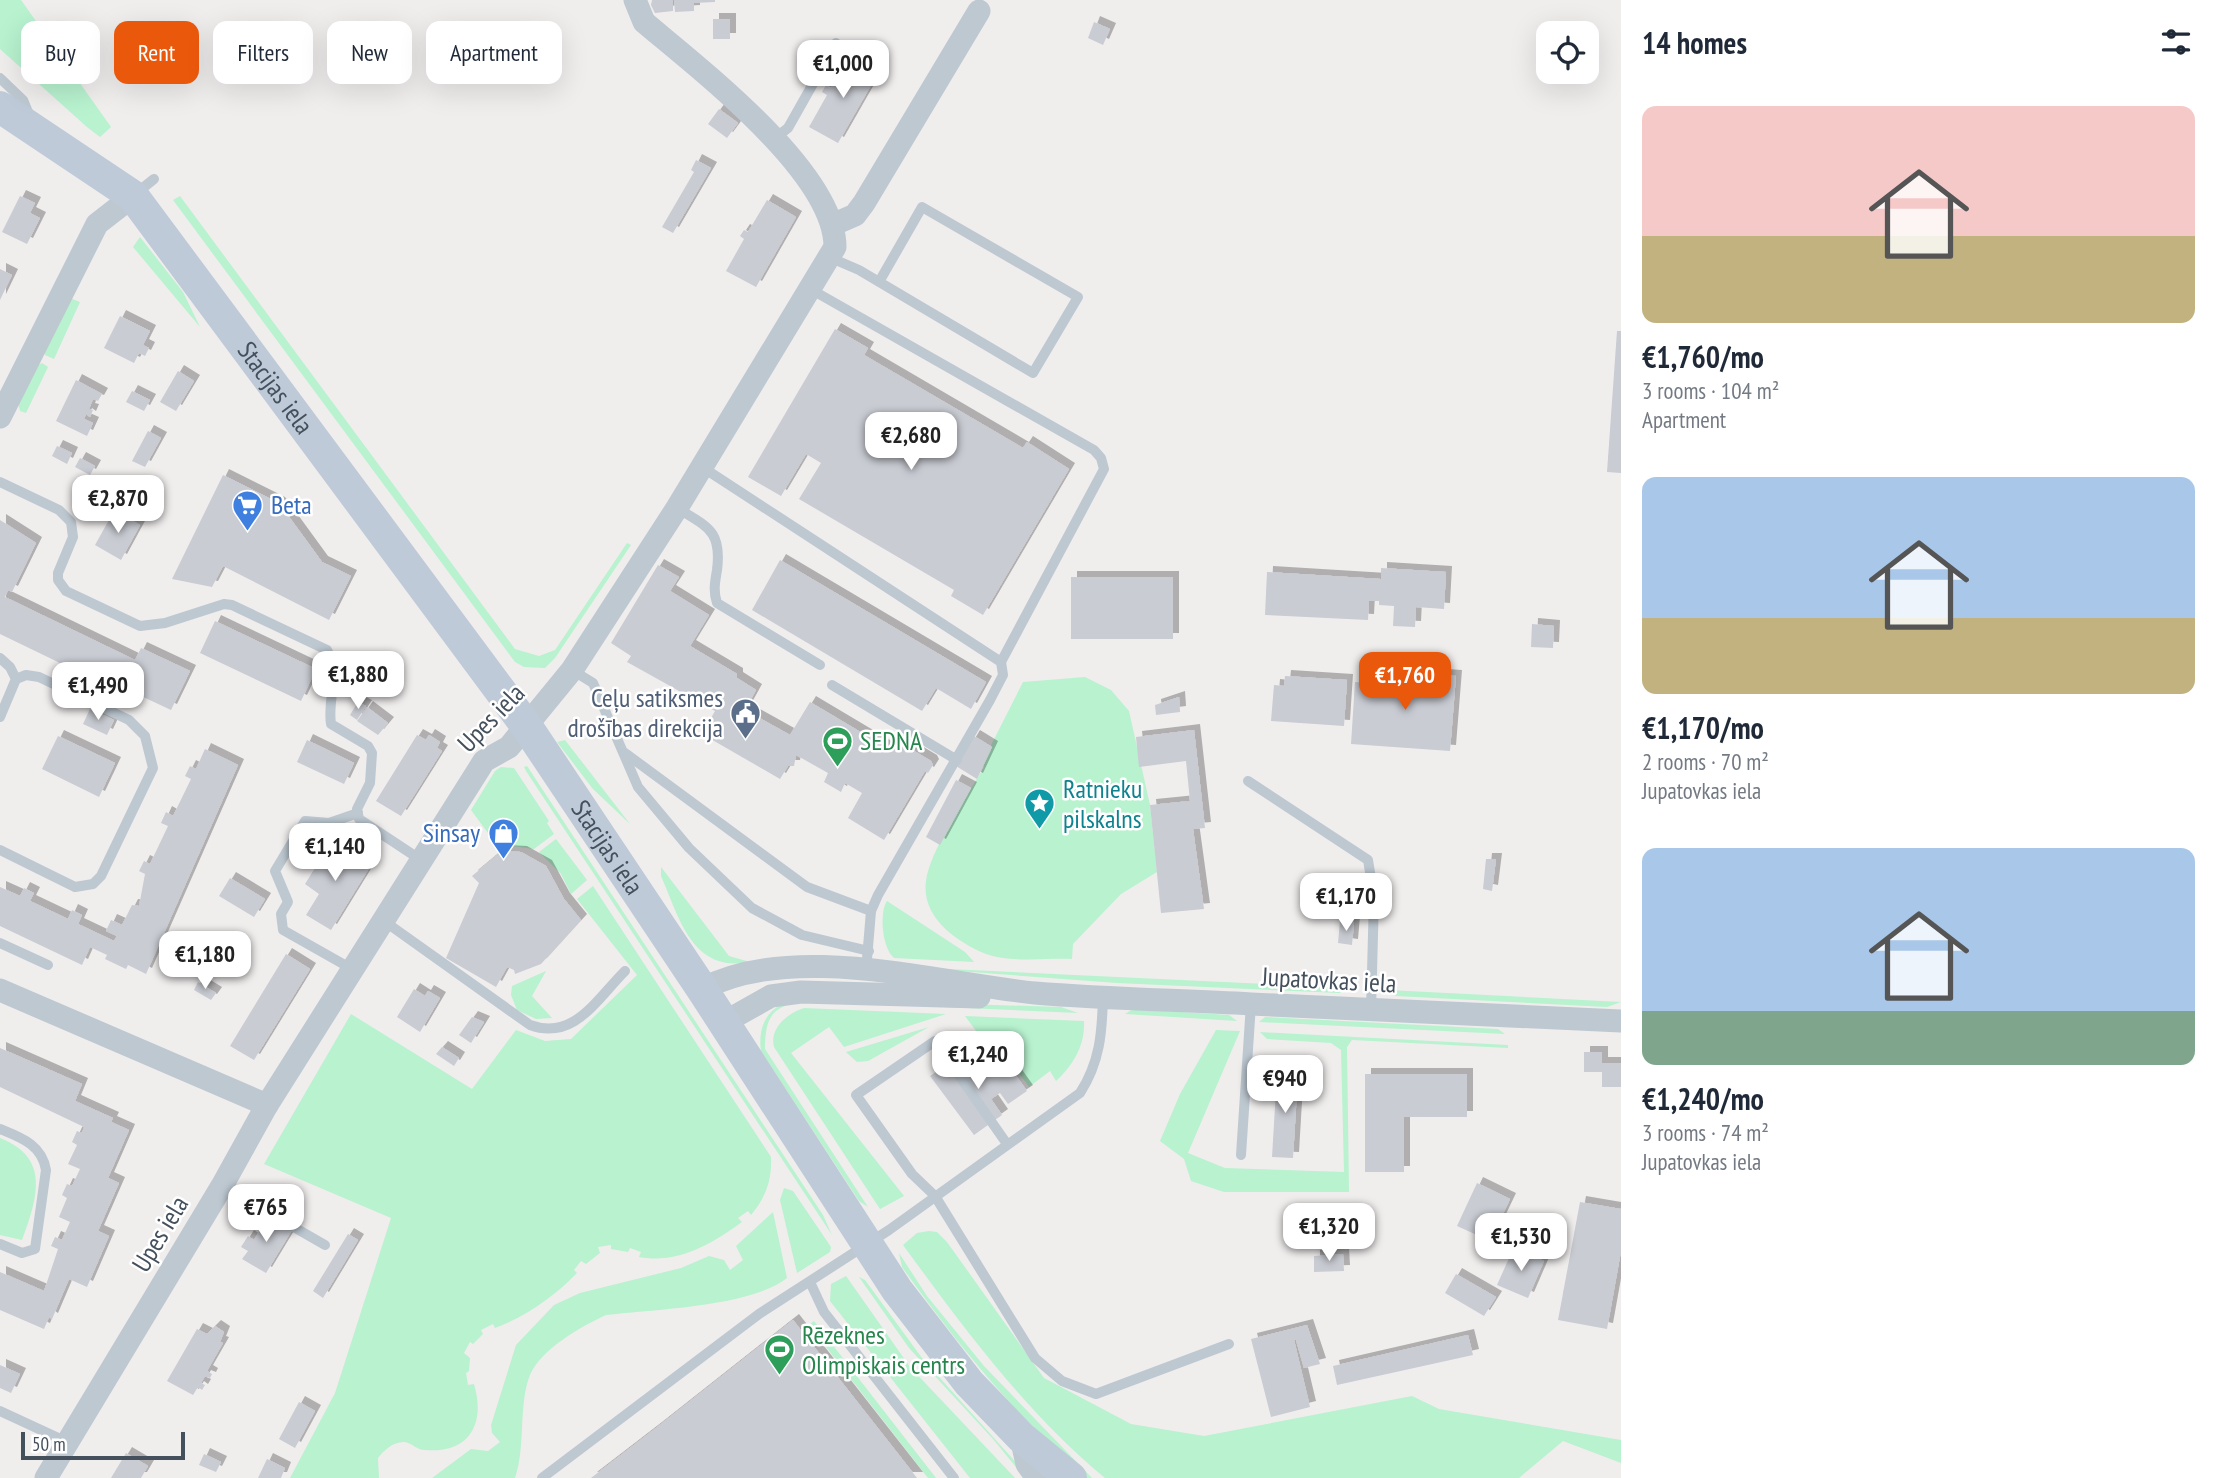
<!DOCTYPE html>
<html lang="en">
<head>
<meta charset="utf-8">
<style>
  body { margin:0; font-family:"PT Sans Narrow",sans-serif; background:#f2f2f3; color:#1f2937; height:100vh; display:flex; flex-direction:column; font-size:26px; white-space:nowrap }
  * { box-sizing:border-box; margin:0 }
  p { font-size:23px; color:#747a83 }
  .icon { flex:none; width:38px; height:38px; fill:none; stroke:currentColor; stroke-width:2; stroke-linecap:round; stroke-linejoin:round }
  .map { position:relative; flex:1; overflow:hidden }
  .panel { display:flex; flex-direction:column; background:#fff; width:595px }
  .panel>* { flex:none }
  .top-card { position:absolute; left:21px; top:21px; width:665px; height:63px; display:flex; gap:14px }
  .tools { position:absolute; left:1536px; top:21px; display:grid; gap:14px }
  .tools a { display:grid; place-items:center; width:63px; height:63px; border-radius:14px; background:#fff; box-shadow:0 7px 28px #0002; font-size:35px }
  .scale { position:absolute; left:21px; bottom:18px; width:164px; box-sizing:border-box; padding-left:7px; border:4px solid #44505c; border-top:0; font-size:19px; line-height:24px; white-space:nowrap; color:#44505c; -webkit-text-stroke:5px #fff; paint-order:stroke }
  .price { position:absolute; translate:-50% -60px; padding:0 16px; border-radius:14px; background:#fff; color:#222; font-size:23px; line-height:46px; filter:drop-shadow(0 2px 4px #0008) }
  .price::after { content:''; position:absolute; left:50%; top:42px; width:21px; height:16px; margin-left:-10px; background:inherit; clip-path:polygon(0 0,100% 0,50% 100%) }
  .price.current { background:#ea580c; color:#fff }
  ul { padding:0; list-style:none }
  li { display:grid; align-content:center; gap:14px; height:371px; padding:0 21px }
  li span { display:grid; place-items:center; height:217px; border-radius:14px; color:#555 }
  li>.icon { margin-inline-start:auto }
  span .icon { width:126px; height:126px; fill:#fffc; stroke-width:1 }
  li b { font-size:30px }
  h2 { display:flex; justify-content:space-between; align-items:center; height:84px; padding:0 21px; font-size:30px }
  .pill { padding:0 24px; border-radius:14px; background:#fff; box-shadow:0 7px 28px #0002; font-size:24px; line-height:63px }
  .pill.current { background:#ea580c; color:#fff }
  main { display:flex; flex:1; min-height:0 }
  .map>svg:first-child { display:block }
  .green { fill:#b8f2cf }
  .building { fill:#c9ccd3; filter:url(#shadow) }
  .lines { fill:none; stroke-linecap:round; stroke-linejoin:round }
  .service { stroke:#bdc8d1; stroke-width:10 }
  .minor { stroke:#bdc8d1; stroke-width:23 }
  .secondary { stroke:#becad8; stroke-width:32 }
  .labels { text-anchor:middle; stroke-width:5; stroke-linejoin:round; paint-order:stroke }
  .street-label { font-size:26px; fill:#44505c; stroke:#fff }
  .shop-label { font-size:26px; fill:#366cbe; stroke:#fff; text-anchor:start }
  .service-label { font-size:26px; fill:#4e5e75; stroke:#fff; text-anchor:end }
  .leisure-label { font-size:26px; fill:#27864d; stroke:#fff; text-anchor:start }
  .culture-label { font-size:26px; fill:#0d838f; stroke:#fff; text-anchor:start }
</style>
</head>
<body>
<main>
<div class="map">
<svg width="1621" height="1478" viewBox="0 0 1621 1478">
  <defs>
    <filter id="shadow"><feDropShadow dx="6" dy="-6" stdDeviation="0" flood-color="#0004"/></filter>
  </defs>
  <rect width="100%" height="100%" fill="#f0eded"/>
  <g class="green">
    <polygon points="0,0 21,0 111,127 100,137 87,127 0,49"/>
    <polygon points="180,196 515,649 539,656 555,650 627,543 631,545 555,658 545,668 524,667 515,662 173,200"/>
    <polygon points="140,237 183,292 200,327 133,247"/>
    <polygon points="70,298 80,302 54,359 45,355 43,350"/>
    <polygon points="42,363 48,367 26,413 20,411 18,403 38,365"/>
    <path d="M1085,677L1111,690L1129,711L1150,805L1157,872L1121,894L1073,944L1072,959C1046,958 1011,963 986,954C956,942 921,917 926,881C930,850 967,796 984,767L981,765L1023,682Z"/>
    <polygon points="565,740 630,824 593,789 557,742"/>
    <polygon points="527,766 823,1215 832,1235 526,771 524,767"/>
    <polygon points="501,767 514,768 549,821 547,823 554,834 534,849 496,844 471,810 495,771"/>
    <polygon points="556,839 587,880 571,894 561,874 539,852"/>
    <path d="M661,867L729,956L750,962C692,973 680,919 661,876Z"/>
    <path d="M593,886L771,1157C772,1180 766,1197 751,1215L748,1211L738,1218L742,1222C710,1245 678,1264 639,1257L641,1252L630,1248L628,1252L611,1249V1245L598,1247L600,1253L586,1264L581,1261L574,1270L577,1273C555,1296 525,1317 495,1328L493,1324L481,1330L483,1334L473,1344L470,1342L464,1353L470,1358L469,1371L466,1373L468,1385L474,1384C486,1424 469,1454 425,1450C417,1450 412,1443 405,1442C394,1441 384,1450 378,1458L379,1478H290L335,1393L391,1218L264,1164L351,1014L472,1089L516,1030L545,1041L571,1039L637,975L577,899Z"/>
    <path d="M887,901L965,952L974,962L894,958C882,948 879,913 887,901Z"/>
    <polygon points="905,967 1352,988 1339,993 1117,983"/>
    <polygon points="546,971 532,996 552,1018 536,1019 517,1010 511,995 512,986"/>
    <polygon points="1388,990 1621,1002 1607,1007 1396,996"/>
    <path d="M800,999L1061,1007L1078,1013L806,1001C772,1005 765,1017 765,1049L868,1207L859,1201L761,1051C757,1022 771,1003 800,999Z"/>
    <path d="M804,1008L946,1014L844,1047L829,1027L791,1053L904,1196L880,1209L774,1047C769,1028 788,1013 804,1008Z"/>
    <polygon points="1133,1009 1229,1015 1237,1021 1125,1014"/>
    <path d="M965,1016L1084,1021C1085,1046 1073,1065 1056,1081L1050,1071L1029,1087L1003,1051L994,1055Z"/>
    <polygon points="1265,1017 1498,1029 1505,1034 1259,1022"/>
    <polygon points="929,1027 868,1061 857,1062 846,1052"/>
    <polygon points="1216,1030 1240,1031 1188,1153 1225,1168 1344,1172 1341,1050 1331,1043 1267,1039 1260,1032 1508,1045 1508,1048 1352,1040 1347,1047 1349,1192 1224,1192 1191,1181 1184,1159 1160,1141 1180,1094"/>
    <path d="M0,1138C51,1158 37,1198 22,1240L0,1235Z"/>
    <polygon points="784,1188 793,1191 831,1247 830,1252 797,1273 780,1200"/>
    <path d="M773,1212L787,1278C750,1307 655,1309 606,1315C582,1326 541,1349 530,1375C518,1405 526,1447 515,1478H432L471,1449L488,1451L500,1442L492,1433L491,1425L516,1345L554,1305L580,1293L681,1268L709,1256L724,1260L730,1270L743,1260L736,1246Z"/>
    <path d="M929,1231L937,1232L947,1242L1044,1378L1131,1424L1204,1436L1412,1396L1439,1409L1621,1440V1463L1563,1441L1519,1478H1105C1026,1413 963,1327 903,1245L917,1233Z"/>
    <path d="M899,1253L927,1296L984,1366L1092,1478H1086C1016,1416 956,1343 902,1267Z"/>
    <polygon points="846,1276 910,1367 1015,1478 970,1478 830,1301 831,1284"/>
    <polygon points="859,1277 865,1280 922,1358 1030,1478 1025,1478 993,1439 909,1348"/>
    <polygon points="814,1321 936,1478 928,1478 809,1325"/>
  </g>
  <g class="building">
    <polygon points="652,0 673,0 673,11 655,13 651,5"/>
    <polygon points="674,0 715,0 715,2 694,3 694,11 675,12"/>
    <rect x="713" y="19" width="17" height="20"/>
    <polygon points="1094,22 1110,29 1103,45 1088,38"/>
    <polygon points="849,57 878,73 838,143 809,127 827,95 822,92 826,85 831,88"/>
    <polygon points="719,109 738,123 727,138 708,124"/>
    <polygon points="696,160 711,168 673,233 662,227 694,172 691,170"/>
    <polygon points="20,196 35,203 30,213 40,218 27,244 2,232"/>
    <polygon points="767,200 796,217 756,287 726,271 744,239 740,236 744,230 748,232"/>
    <polygon points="0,269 12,275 0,300"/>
    <polygon points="120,316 150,331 143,345 149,348 145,356 139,353 134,363 104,348"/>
    <polygon points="835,329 868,348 864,355 1023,448 1027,442 1069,469 983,615 951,596 954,590 799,499 821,463 806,454 781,496 748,477"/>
    <polygon points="1617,331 1621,331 1621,473 1607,472"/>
    <polygon points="178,371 194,381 176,411 160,402"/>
    <polygon points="76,380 102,394 98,401 93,399 89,409 93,410 90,417 86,414 84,419 93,423 87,436 56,421"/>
    <polygon points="132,391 150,400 144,411 126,402"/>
    <polygon points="148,431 161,438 145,467 132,461"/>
    <polygon points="57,446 72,453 67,464 52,456"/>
    <polygon points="80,458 95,466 90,475 75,467"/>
    <polygon points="223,475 279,503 322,562 351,576 329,620 223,566 212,587 172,579"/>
    <polygon points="114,511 140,525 121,560 95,545"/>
    <polygon points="0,520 36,543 12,592 8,590 5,597 135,660 141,648 190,671 171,710 124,688 122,693 0,634"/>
    <polygon points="780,560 986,682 971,709 936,688 922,711 752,610"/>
    <polygon points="658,565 679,577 670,591 709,615 690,646 737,674 737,678 756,690 745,710 790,735 810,702 889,749 894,739 931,761 933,765 928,773 925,771 884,840 848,818 862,793 845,783 841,792 824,782 828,773 796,755 794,766 788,766 780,779 702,734 715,711 627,662 631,656 611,643"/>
    <polygon points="1381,568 1446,572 1444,609 1416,607 1415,627 1393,626 1394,606 1379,605 1379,601 1369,601 1368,620 1265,615 1267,572 1381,579"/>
    <rect x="1071" y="577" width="102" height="62"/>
    <polygon points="215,621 316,669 301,701 200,653"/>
    <polygon points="1532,624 1554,626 1553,648 1531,647"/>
    <polygon points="1383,671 1456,676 1450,751 1351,744 1355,682 1383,684"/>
    <polygon points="1285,676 1347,680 1344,726 1271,721 1274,685 1284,686"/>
    <polygon points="1179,697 1180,712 1156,715 1155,705"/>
    <polygon points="358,702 366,706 357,720 350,715"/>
    <polygon points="367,707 388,723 378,735 357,721"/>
    <polygon points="90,709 114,720 107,735 83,724"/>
    <polygon points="1194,730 1205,828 1193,829 1204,909 1161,913 1150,805 1190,801 1186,761 1139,767 1136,737"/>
    <polygon points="417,735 426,740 429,735 440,742 437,748 442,751 401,816 376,801"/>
    <polygon points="58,736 115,763 99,797 42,769"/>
    <polygon points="974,736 992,747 977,779 956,766"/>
    <polygon points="307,740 354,763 344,784 297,762"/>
    <polygon points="205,749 238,765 146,974 128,965 126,969 105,959 107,955 90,947 82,965 0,926 0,887 20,896 24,888 34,893 30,901 68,919 72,910 82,915 78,924 114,941 117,936 106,931 111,920 122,925 132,905 139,906 145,874 139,871 144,861 150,864 168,826 161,823 166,812 173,816 191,779 185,776 190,766 196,769"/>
    <polygon points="956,780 971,788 940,845 926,837"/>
    <polygon points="333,839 371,865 331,930 306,915 319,894 305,884"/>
    <polygon points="502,851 521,852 546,866 564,899 581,920 541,964 515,974 514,970 507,967 496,987 446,958 479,883 472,876"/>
    <polygon points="1486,859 1496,859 1492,891 1483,889"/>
    <polygon points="230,878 265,899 254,917 219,896"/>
    <polygon points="1340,921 1354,922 1352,945 1338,943"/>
    <polygon points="286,954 310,969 254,1060 230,1046"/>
    <polygon points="198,982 216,993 211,1000 194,990"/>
    <polygon points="414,989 425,996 428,991 440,998 420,1032 397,1017"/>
    <polygon points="472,1017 484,1022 471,1043 459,1035"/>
    <polygon points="442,1047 459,1058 454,1066 436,1054"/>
    <polygon points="0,1048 82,1084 75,1101 113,1118 111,1122 129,1130 108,1178 119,1183 98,1231 109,1236 87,1287 69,1279 52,1319 49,1317 44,1329 0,1310 0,1272 44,1291 58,1249 51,1246 55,1237 62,1240 70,1222 59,1217 67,1198 62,1195 67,1184 72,1186 80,1169 68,1164 77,1145 72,1142 77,1131 82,1133 84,1127 0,1087"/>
    <polygon points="1584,1052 1602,1052 1602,1063 1621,1063 1621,1087 1602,1087 1602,1072 1584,1072"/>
    <polygon points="959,1056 974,1076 1002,1056 1027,1091 1008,1104 1000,1093 991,1099 1002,1115 974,1135 930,1076"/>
    <polygon points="1277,1073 1298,1074 1293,1158 1272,1157"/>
    <polygon points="1365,1074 1467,1074 1467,1117 1404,1117 1404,1172 1365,1172"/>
    <polygon points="1477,1183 1510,1199 1490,1241 1457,1226"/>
    <polygon points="1580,1202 1621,1209 1621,1251 1607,1329 1558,1320"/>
    <polygon points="268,1216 292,1230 266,1273 242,1259 248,1251 241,1247 248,1236 254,1240"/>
    <polygon points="348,1234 358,1240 323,1298 313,1291"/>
    <polygon points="1514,1247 1544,1261 1528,1298 1497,1285"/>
    <polygon points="1343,1254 1344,1271 1314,1272 1314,1256"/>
    <polygon points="1456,1274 1496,1297 1484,1316 1445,1293"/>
    <polygon points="793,1320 917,1478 591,1478 656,1428"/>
    <polygon points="1307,1325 1320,1364 1304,1368 1296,1340 1294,1340 1310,1407 1271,1417 1251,1339"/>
    <polygon points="215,1326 224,1332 220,1342 223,1343 207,1371 212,1374 210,1378 205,1376 201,1383 205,1385 202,1390 198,1387 193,1395 167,1381 197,1329 207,1334"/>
    <polygon points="1468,1335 1473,1355 1337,1385 1333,1366"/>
    <polygon points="0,1365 20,1374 11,1393 0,1388"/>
    <polygon points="299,1402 315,1411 295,1448 279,1439"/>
    <polygon points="126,1453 148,1466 141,1478 111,1478"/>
    <polygon points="204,1454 221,1462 216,1472 199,1465"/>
    <polygon points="267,1459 285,1468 281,1478 258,1478"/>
  </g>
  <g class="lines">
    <g class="service">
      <polyline points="0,78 23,100 30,117"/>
      <polyline points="775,138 788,128 836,43"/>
      <polyline points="134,195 154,179"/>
      <polyline points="831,258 859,270 1033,373 1078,297 922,207 879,282"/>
      <polyline points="812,290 1094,450 1101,458 1104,469 1001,662"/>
      <polyline points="702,467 1001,662 1003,675 990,700 878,895 871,911 866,971"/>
      <path d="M0,482L59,510L71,522L73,537L58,573V580L66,591L140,626L165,623L224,604L232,605L327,650C341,674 327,699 331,724L368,746L372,753L370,783L357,809L359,819L421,860"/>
      <path d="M677,508C708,527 722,531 717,570C715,582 713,591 717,603L820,665"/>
      <polyline points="0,658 10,667 16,679 0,717"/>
      <polyline points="572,670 593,683 638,787 689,848 752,908 802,935 869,951"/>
      <polyline points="832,685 957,760"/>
      <polyline points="625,753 807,887 871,911"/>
      <polyline points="1248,781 1368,860 1374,897 1371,1010"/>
      <polyline points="0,850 75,887 93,884 101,876 153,768 145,736 129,720 39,677 26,675 16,679"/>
      <path d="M384,921L530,1025C574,1041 596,1000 625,971"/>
      <polyline points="0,943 48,965"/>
      <polyline points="352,969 283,930 281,914 288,902 275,871 305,821 329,823 358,813"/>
      <path d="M0,1129C22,1138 42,1145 46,1170L35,1249L22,1253L0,1244"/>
      <polyline points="1007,1144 935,1041 856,1095 912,1174 935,1196 1035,1358 1062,1381 1096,1394 1229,1344"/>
      <polyline points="1241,1155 1251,1004"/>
      <polyline points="222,1186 325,1245"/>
      <polyline points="810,1282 824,1312 954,1478"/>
      <polyline points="0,1411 67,1442"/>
      <path d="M542,1478L759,1314L889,1230L1080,1093C1100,1062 1102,1033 1103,997"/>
    </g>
    <g class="minor">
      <polyline points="832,225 855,215 864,203 979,11"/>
      <polyline points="0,417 97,224 133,196"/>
      <path d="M702,989C794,941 935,983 1035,993C1107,999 1179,1000 1251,1004C1375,1010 1498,1016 1621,1021"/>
      <polyline points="0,990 267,1105"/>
      <polyline points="723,1023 771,996 801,992 979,997"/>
      <polyline points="1021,1437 1027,1464 1037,1478"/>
      <path d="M46,1478L222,1186L267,1105L484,761L509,747L572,670L677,508L835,247C835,172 698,68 644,22L635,0"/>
    </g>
    <path class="secondary" id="s1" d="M0,107L133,196L525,724L702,989L897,1290L969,1383L1021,1437L1071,1478"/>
  </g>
  <defs>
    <symbol id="supermarket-pin" viewBox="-11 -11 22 30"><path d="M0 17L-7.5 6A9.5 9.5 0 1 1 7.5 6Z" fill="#3f7fe0" stroke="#fff"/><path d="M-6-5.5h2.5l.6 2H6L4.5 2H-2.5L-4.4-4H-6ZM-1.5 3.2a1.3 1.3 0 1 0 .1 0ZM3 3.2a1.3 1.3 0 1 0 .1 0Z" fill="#fff"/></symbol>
    <symbol id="civic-pin" viewBox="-11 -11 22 30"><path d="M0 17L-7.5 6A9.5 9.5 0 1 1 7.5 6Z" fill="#5c6f8a" stroke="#fff"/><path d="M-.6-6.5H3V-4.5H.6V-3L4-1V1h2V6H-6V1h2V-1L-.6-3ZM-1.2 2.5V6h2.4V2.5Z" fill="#fff"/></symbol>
    <symbol id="stadium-pin" viewBox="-11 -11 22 30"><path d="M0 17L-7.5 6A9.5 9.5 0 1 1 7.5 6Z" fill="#2e9e5b" stroke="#fff"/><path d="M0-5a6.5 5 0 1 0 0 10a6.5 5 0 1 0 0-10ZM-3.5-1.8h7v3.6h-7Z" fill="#fff"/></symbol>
    <symbol id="sight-pin" viewBox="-11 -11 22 30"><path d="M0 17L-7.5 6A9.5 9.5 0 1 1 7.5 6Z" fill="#0f9aa8" stroke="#fff"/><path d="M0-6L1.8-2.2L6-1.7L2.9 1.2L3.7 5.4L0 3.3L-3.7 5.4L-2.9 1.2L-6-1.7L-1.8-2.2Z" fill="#fff"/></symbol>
    <symbol id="shop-pin" viewBox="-11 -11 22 30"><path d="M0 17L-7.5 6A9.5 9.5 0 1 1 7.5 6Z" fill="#3f7fe0" stroke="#fff"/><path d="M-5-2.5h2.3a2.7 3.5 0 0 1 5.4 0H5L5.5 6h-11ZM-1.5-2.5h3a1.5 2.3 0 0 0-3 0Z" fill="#fff"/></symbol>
  </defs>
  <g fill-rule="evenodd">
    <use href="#supermarket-pin" x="230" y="488" width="35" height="47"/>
    <use href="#civic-pin" x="728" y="696" width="35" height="47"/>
    <use href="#stadium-pin" x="820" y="724" width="35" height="47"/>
    <use href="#sight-pin" x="1022" y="786" width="35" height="47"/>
    <use href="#shop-pin" x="486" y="816" width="35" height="47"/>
    <use href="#stadium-pin" x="762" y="1332" width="35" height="47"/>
  </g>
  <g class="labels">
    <g class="street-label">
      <text dy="9" stroke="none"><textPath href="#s1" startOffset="399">Stacijas iela</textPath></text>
      <text transform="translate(491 718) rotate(-46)" y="9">Upes iela</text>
      <text dy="9" stroke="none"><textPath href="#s1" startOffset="966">Stacijas iela</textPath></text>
      <text transform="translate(1329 980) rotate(3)" y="9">Jupatovkas iela</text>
      <text transform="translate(160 1234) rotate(-59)" y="9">Upes iela</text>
    </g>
    <g class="shop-label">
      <text x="271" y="514">Beta</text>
      <text x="480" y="842" text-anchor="end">Sinsay</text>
    </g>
    <g class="service-label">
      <text x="723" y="707">Ceļu satiksmes<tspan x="723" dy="30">drošības direkcija</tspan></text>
    </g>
    <g class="leisure-label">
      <text x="860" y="750">SEDNA</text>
      <text x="802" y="1344">Rēzeknes<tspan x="802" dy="30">Olimpiskais centrs</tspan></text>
    </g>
    <g class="culture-label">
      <text x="1063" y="798">Ratnieku<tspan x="1063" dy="30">pilskalns</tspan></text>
    </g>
  </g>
</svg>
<div class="tools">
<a><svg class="icon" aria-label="locate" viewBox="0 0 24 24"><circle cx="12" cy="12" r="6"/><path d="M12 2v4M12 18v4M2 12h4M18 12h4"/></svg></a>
</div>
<div class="scale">50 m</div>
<b class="price" style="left:843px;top:100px">€1,000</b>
<b class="price" style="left:911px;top:472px">€2,680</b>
<b class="price" style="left:118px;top:535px">€2,870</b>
<b class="price" style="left:358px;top:711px">€1,880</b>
<b class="price current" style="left:1405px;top:712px">€1,760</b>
<b class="price" style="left:98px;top:722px">€1,490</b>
<b class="price" style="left:335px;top:883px">€1,140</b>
<b class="price" style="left:1346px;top:933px">€1,170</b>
<b class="price" style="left:205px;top:991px">€1,180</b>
<b class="price" style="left:978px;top:1091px">€1,240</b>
<b class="price" style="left:1285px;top:1115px">€940</b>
<b class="price" style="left:266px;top:1244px">€765</b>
<b class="price" style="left:1329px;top:1263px">€1,320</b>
<b class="price" style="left:1521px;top:1273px">€1,530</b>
<div class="top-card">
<a class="pill">Buy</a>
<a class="pill current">Rent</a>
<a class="pill">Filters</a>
<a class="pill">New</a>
<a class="pill">Apartment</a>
</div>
</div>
<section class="panel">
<h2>14 homes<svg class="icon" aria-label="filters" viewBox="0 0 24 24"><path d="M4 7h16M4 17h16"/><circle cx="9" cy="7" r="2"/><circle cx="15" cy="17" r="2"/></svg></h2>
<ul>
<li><span style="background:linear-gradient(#f6c9c9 60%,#c2b280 0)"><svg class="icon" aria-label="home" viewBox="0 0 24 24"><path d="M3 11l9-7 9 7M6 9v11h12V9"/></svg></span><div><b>€1,760/mo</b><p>3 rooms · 104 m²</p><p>Apartment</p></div></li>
<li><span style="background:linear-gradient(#a9c7e8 65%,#c2b280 0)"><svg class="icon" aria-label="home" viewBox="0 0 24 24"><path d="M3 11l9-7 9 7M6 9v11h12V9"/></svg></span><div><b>€1,170/mo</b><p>2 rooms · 70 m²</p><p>Jupatovkas iela</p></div></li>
<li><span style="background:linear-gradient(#a9c7e8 75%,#7fa58c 0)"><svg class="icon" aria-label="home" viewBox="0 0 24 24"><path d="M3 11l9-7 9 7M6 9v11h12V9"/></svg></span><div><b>€1,240/mo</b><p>3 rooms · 74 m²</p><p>Jupatovkas iela</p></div></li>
</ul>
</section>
</main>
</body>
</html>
